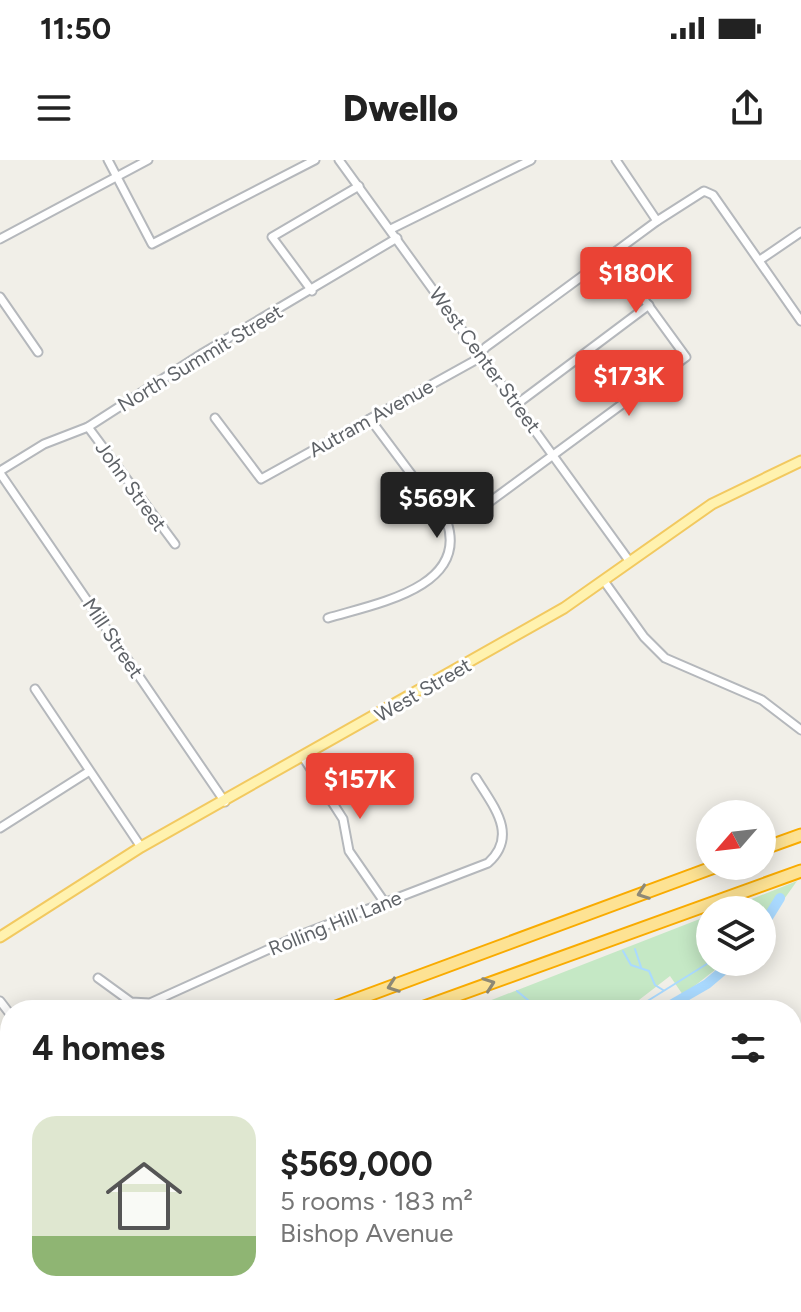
<!DOCTYPE html>
<html lang="en">
<head>
<meta charset="utf-8">
<style>
  body { margin:0; font-family:Figtree,sans-serif; background:#f2f2f2; color:#222; height:100vh; display:flex; flex-direction:column; font-size:30px; white-space:nowrap }
  * { box-sizing:border-box; margin:0 }
  p { font-size:26px; color:#767676 }
  .icon { flex:none; width:44px; height:44px; fill:none; stroke:currentColor; stroke-width:2; stroke-linecap:round; stroke-linejoin:round }
  .map { position:relative; flex:1; overflow:hidden }
  .panel { position:absolute; left:0px; top:840px; width:802px; height:312px; display:flex; flex-direction:column; background:#fff; border-radius:32px 32px 0 0; box-shadow:0 4px 20px #0003 }
  .panel>* { flex:none }
  .needle { width:52px; rotate:242deg }
  .tools { position:absolute; left:696px; top:640px; display:grid; gap:16px }
  .tools a { display:grid; place-items:center; width:80px; height:80px; border-radius:50%; background:#fff; box-shadow:0 4px 20px #0003; font-size:40px }
  .price { position:absolute; translate:-50% -68px; padding:0 18px; border-radius:8px; background:#ea4335; color:#fff; font-size:26px; line-height:52px; filter:drop-shadow(0 2px 4px #0008) }
  .price::after { content:''; position:absolute; left:50%; top:48px; width:24px; height:18px; margin-left:-12px; background:inherit; clip-path:polygon(0 0,100% 0,50% 100%) }
  .price.on { background:#222; color:#fff }
  ul { padding:0; list-style:none }
  li { display:flex; align-items:center; gap:24px; height:200px; padding:0 32px }
  li+li { border-top:2px solid #e0e0e0 }
  li span { display:grid; place-items:center; flex:none; width:224px; height:160px; border-radius:24px; color:#555 }
  li>.icon { margin-inline-start:auto }
  span .icon { width:96px; height:96px; fill:#fffc; stroke-width:1 }
  li b { font-size:34px }
  h2 { display:flex; justify-content:space-between; align-items:center; height:96px; padding:0 32px; font-size:34px }
  .status { display:flex; justify-content:space-between; align-items:center; height:56px; padding:0 40px; background:#fff; direction:ltr }
  .status svg { height:22px; fill:currentColor }
  header { display:flex; justify-content:space-between; align-items:center; height:104px; padding:0 32px; background:#fff; font-size:36px; font-weight:800 }
  .map>svg:first-child { display:block }
  .green { fill:#c5e8c5 }
  .lines { fill:none; stroke-linecap:round; stroke-linejoin:round }
  .stream { stroke:#aadaff; stroke-width:2 }
  .river { stroke:#aadaff; stroke-width:10 }
  .minor-casing { stroke:#b5b8bc; stroke-width:11 }
  .major-casing { stroke:#f2c960; stroke-width:13 }
  .highway-casing { stroke:#f9ab00; stroke-width:15 }
  .minor { stroke:#fff; stroke-width:7 }
  .major { stroke:#fff2af; stroke-width:9 }
  .highway { stroke:#fde293; stroke-width:11 }
  .oneway { stroke:#8e8975 }
  .labels { text-anchor:middle; stroke-width:6; stroke-linejoin:round; paint-order:stroke }
  .street-label { font-size:20px; fill:#5f6368; stroke:#fff }
</style>
</head>
<body>
<div class="status"><b>11:50</b><svg viewBox="0 0 49 12"><path d="M0 12V9h3v3zM5 12V6h3v6zM10 12V3h3v9zM15 12V0h3v12zM26 1h20v11H26zM47 4h2v5h-2z"/></svg></div>
<header><svg class="icon" aria-label="menu" viewBox="0 0 24 24"><path d="M4 6h16M4 12h16M4 18h16"/></svg>Dwello<svg class="icon" aria-label="share" viewBox="0 0 24 24"><path d="M12 15V3M7 8l5-5 5 5M5 13v7h14v-7"/></svg></header>
<div class="map">
<svg width="801" height="1152" viewBox="0 0 801 1152">
  <rect width="100%" height="100%" fill="#f1efe8"/>
  <g class="green">
    <polygon points="797,721 762,770 762,750 724,750"/>
    <polygon points="710,755 710,802 725,802 683,835 670,816 626,850 466,850"/>
    <polygon points="15,1142 156,1142 139,1152 11,1152"/>
  </g>
  <g class="lines">
    <g class="stream">
      <polyline points="635,789 641,807"/>
      <polyline points="623,791 631,805 649,811 655,825 663,830"/>
      <polyline points="517,831 540,850"/>
      <polyline points="633,850 710,802"/>
      <polyline points="792,1073 801,1070"/>
      <polyline points="792,1083 801,1094"/>
      <polyline points="801,1102 797,1112 801,1118"/>
      <polyline points="0,1124 10,1130"/>
      <polyline points="51,1142 52,1152"/>
      <polyline points="299,1142 306,1152"/>
      <polyline points="554,1142 555,1152"/>
      <polyline points="565,1142 587,1152"/>
      <polyline points="517,1152 524,1148 529,1152"/>
      <polyline points="610,1152 614,1151 614,1142"/>
    </g>
    <g class="river">
      <polyline points="762,767 780,738"/>
      <polyline points="662,850 707,824 733,802"/>
    </g>
    <defs>
      <g id="minor">
        <polyline points="108,0 152,84 315,0"/>
        <polyline points="339,0 630,402"/>
        <polyline points="616,0 657,61"/>
        <polyline points="391,69 531,0"/>
        <polyline points="0,79 148,0"/>
        <polyline points="760,100 801,72"/>
        <polyline points="312,131 272,77 359,26"/>
        <polyline points="0,137 38,192"/>
        <polyline points="517,244 649,145"/>
        <polyline points="215,258 261,319 474,201 486,187 657,61 704,31 713,35 801,161"/>
        <polyline points="88,267 175,384"/>
        <polyline points="0,311 44,284 88,267 203,193 397,78"/>
        <polyline points="0,313 225,642"/>
        <polyline points="480,349 686,197 611,94"/>
        <polyline points="604,421 644,477 665,498 762,540 801,570"/>
        <path d="M328,458C374,444 469,428 447,362L370,259"/>
        <polyline points="35,529 141,687"/>
        <polyline points="303,597 343,659 349,691 385,743"/>
        <polyline points="0,668 88,612"/>
        <path d="M98,818L131,842L150,843L298,776L488,703C519,675 493,646 476,618"/>
        <polyline points="0,841 10,854"/>
        <polyline points="223,1142 230,1152"/>
      </g>
      <polyline id="major" points="0,777 141,687 564,448 712,344 801,301"/>
      <g id="highway">
        <polyline points="762,689 801,675"/>
        <polyline points="328,850 717,706"/>
        <polyline points="416,850 801,711"/>
        <polyline points="0,972 10,968"/>
        <polyline points="0,999 10,996"/>
      </g>
    </defs>
    <use href="#minor" class="minor-casing"/>
    <use href="#major" class="major-casing"/>
    <use href="#highway" class="highway-casing"/>
    <use href="#minor" class="minor"/>
    <use href="#major" class="major"/>
    <use href="#highway" class="highway"/>
  </g>
  <defs><path id="oneway-chevron" d="M-2-3.5L2.5 0L-2 3.5" fill="none" stroke-width="1.6" stroke-linecap="round" stroke-linejoin="round" transform="scale(2)"/></defs>
  <g class="oneway">
    <use href="#oneway-chevron" transform="translate(643 733) rotate(160)"/>
    <use href="#oneway-chevron" transform="translate(489 824) rotate(-20)"/>
    <use href="#oneway-chevron" transform="translate(393 826) rotate(160)"/>
  </g>
  <g class="labels">
    <g class="street-label">
      <text transform="translate(200 198) rotate(-31)" y="7">North Summit Street</text>
      <text transform="translate(485 200) rotate(54)" y="7">West Center Street</text>
      <text transform="translate(371 258) rotate(-29)" y="7">Autram Avenue</text>
      <text transform="translate(131 326) rotate(54)" y="7">John Street</text>
      <text transform="translate(113 478) rotate(56)" y="7">Mill Street</text>
      <text transform="translate(423 530) rotate(-30)" y="7">West Street</text>
      <text transform="translate(335 763) rotate(-22)" y="7">Rolling Hill Lane</text>
    </g>
  </g>
</svg>
<div class="tools">
<a><svg class="needle" viewBox="-14 -14 28 28"><path d="M0-13l5 13h-10z" fill="#e53935"/><path d="M0 13l5-13h-10z" fill="#767676"/></svg></a>
<a><svg class="icon" aria-label="layers" viewBox="0 0 24 24"><path d="M12 4l9 5-9 5-9-5zM3 14l9 5 9-5"/></svg></a>
</div>
<b class="price" style="left:636px;top:155px">$180K</b>
<b class="price" style="left:629px;top:258px">$173K</b>
<b class="price on" style="left:437px;top:380px">$569K</b>
<b class="price" style="left:360px;top:661px">$157K</b>
<section class="panel">
<h2>4 homes<svg class="icon" aria-label="filters" viewBox="0 0 24 24"><path d="M4 7h16M4 17h16"/><circle cx="9" cy="7" r="2"/><circle cx="15" cy="17" r="2"/></svg></h2>
<ul>
<li><span style="background:linear-gradient(#dfe7d0 75%,#8fb573 0)"><svg class="icon" aria-label="home" viewBox="0 0 24 24"><path d="M3 11l9-7 9 7M6 9v11h12V9"/></svg></span><div><b>$569,000</b><p>5 rooms · 183 m²</p><p>Bishop Avenue</p></div></li>
</ul>
</section>
</div>
</body>
</html>
